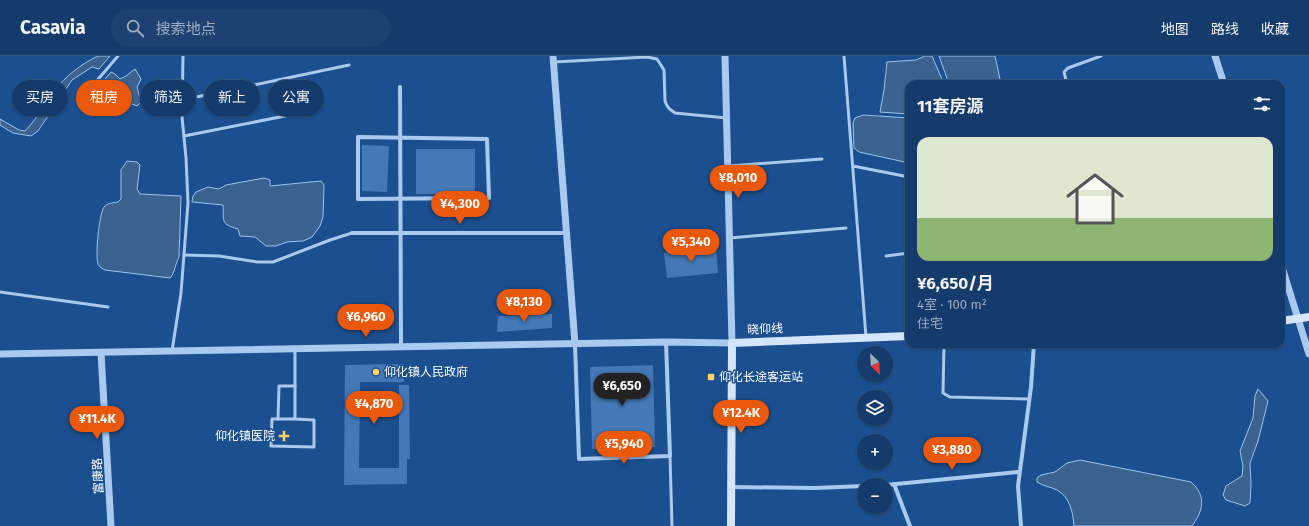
<!DOCTYPE html>
<html lang="zh">
<head>
<meta charset="utf-8">
<style>
  body { margin:0; font-family:"Fira Sans","Noto Sans SC",sans-serif; background:#1d4271; color:#f1f3f6; height:100vh; display:flex; flex-direction:column; font-size:15px; white-space:nowrap }
  * { box-sizing:border-box; margin:0 }
  p { font-size:13px; color:#9dadc1 }
  .icon { flex:none; width:22px; height:22px; fill:none; stroke:currentColor; stroke-width:2; stroke-linecap:round; stroke-linejoin:round }
  .map { position:relative; flex:1; overflow:hidden }
  .side { position:absolute; left:905px; top:24px; width:380px; height:268px; display:flex; flex-direction:column; background:#143b6b; border-radius:12px; box-shadow:0 1px 3px #0004,0 0 0 1px #33557e }
  .side>* { flex:none }
  .top-card { position:absolute; left:12px; top:24px; width:380px; height:36px; display:flex; gap:8px }
  .needle { width:26px; rotate:156deg }
  .controls { position:absolute; left:857px; top:290px; display:grid; gap:8px }
  .controls a { display:grid; place-items:center; width:36px; height:36px; border-radius:50%; background:#143b6b; box-shadow:0 1px 3px #0004,0 0 0 1px #33557e; font-size:20px }
  .price { position:absolute; translate:-50% -34px; padding:0 9px; border-radius:14px; background:#ea580c; color:#fff; font-size:13px; line-height:26px; filter:drop-shadow(0 1px 2px #0008) }
  .price::after { content:''; position:absolute; left:50%; top:24px; width:12px; height:9px; margin-left:-6px; background:inherit; clip-path:polygon(0 0,100% 0,50% 100%) }
  .price.selected { background:#222; color:#fff }
  ul { padding:0; list-style:none }
  li { display:grid; align-content:center; gap:8px; height:212px; padding:0 12px }
  li span { display:grid; place-items:center; height:124px; border-radius:12px; color:#555 }
  li>.icon { margin-inline-start:auto }
  span .icon { width:72px; height:72px; fill:#fffc; stroke-width:1 }
  li b { font-size:17px }
  h2 { display:flex; justify-content:space-between; align-items:center; height:48px; padding:0 12px; font-size:17px }
  .tag { padding:0 14px; border-radius:18px; background:#143b6b; box-shadow:0 1px 3px #0004,0 0 0 1px #33557e; font-size:14px; line-height:36px }
  .tag.selected { background:#ea580c; color:#fff }
  header { display:flex; align-items:center; gap:24px; box-sizing:border-box; height:56px; padding:0 20px; background:#143b6b; border-bottom:1px solid #33557e }
  header strong { font-size:19px }
  nav { display:flex; gap:22px; margin-inline-start:auto; font-size:14px }
  .search { width:280px; height:36px; background:#1d4271; display:flex; align-items:center; gap:10px; box-sizing:border-box; padding:0 14px; border-radius:22px; color:#9dadc1; font-size:15px }
  .map>svg:first-child { display:block }
  .water { fill:#3c6290; stroke:#9cc4f0 }
  .building { fill:#4478b7 }
  .lines { fill:none; stroke-linecap:round; stroke-linejoin:round }
  .service { stroke:#a9c9ee; stroke-width:3 }
  .minor { stroke:#a9c9ee; stroke-width:4 }
  .tertiary { stroke:#a9c9ee; stroke-width:7 }
  .secondary { stroke:#d6e6fa; stroke-width:8 }
  .poi-dot { fill:#ffd166; stroke:#1b4f8f; stroke-width:1.5 }
  .labels { text-anchor:middle; stroke-width:3; stroke-linejoin:round; paint-order:stroke }
  .street-label { font-size:12px; fill:#fff; stroke:#1b4f8f }
  .poi-label { font-size:12px; fill:#fff; stroke:#1b4f8f; text-anchor:start }
</style>
</head>
<body>
<header>
<strong>Casavia</strong>
<div class="search"><svg class="icon" aria-label="search" viewBox="0 0 24 24"><circle cx="10" cy="10" r="6"/><path d="M15 15l6 6"/></svg>搜索地点</div>
<nav><a>地图</a><a>路线</a><a>收藏</a></nav>
</header>
<div class="map">
<svg width="1309" height="470" viewBox="0 0 1309 470">
  <rect width="100%" height="100%" fill="#1b4f8f"/>
  <g class="water">
    <path d="M98,0H110L99,13L92,11L72,24L38,75L31,80L13,77L0,69V63L19,74L25,75C37,63 44,48 54,35C66,20 81,8 98,0Z"/>
    <polygon points="925,0 932,0 944,28 909,28 909,58 880,56 884,34 887,6 916,4"/>
    <polygon points="939,0 995,0 1001,28 949,28"/>
    <path d="M135,13L141,23L137,31L141,46L137,50C125,45 105,39 105,23L111,16L115,18L120,23L126,20Z"/>
    <polygon points="863,59 909,62 909,107 859,96 854,92 853,67 855,62"/>
    <path d="M127,105L137,106L140,109L137,133L140,138L181,140L179,201C175,208 175,217 170,222L105,214C103,213 99,211 98,208C95,199 99,159 104,151C107,147 112,147 118,146L121,143V114Z"/>
    <path d="M264,122L270,124V130L321,125L324,129L323,161L320,170L312,181L303,185L287,186L276,190H266L255,181L240,180L238,173C220,168 224,165 223,149L192,146L193,140L196,136L203,133L208,131L219,133L226,129Z"/>
    <polygon points="1258,333 1268,345 1258,385 1250,407 1251,428 1250,447 1245,450 1226,444 1223,439 1226,430 1242,420 1243,410 1240,395 1253,362 1255,340"/>
    <path d="M1080,404L1191,426C1207,440 1203,455 1192,470H1074C1073,457 1070,441 1057,434C1051,431 1043,430 1037,426V422L1041,419L1055,416L1067,407Z"/>
  </g>
  <g class="building">
    <polygon points="362,89 389,90 387,136 362,135"/>
    <rect x="416" y="93" width="59" height="45"/>
    <polygon points="716,191 718,217 667,222 664,197"/>
    <polygon points="552,258 552,272 497,276 498,260"/>
    <polygon points="404,308 404,326 360,326 359,412 399,412 399,329 409,329 410,403 407,403 407,428 344,429 345,309"/>
    <polygon points="653,309 655,391 592,393 590,311"/>
  </g>
  <g class="lines">
    <g class="service">
      <polyline points="844,0 866,281"/>
      <path d="M554,6L647,1L657,3L664,14L665,45C667,51 669,53 675,57L727,62"/>
      <polyline points="1067,28 1064,16 1068,12 1101,0"/>
      <polyline points="88,35 118,0"/>
      <polyline points="182,44 349,9"/>
      <polyline points="184,80 315,54"/>
      <polyline points="728,110 822,103"/>
      <polyline points="853,110 909,121"/>
      <polyline points="730,182 846,172"/>
      <polyline points="909,197 907,165 909,136"/>
      <polyline points="184,199 219,200 257,206 273,206 330,184 352,177"/>
      <polyline points="886,200 909,197"/>
      <polyline points="0,236 108,251"/>
      <polyline points="944,288 943,337 950,341 1029,343"/>
      <polyline points="172,295 181,237 188,147 186,102 182,61 183,0"/>
      <polyline points="278,363 279,330 295,330"/>
      <polyline points="295,363 314,364 314,391 271,390 272,363 295,363 295,293"/>
      <polyline points="670,400 672,470"/>
    </g>
    <g class="minor">
      <polyline points="400,31 401,291"/>
      <polygon points="358,81 487,83 489,142 358,143"/>
      <polyline points="352,177 567,177"/>
      <polyline points="575,288 579,403 670,400 666,286"/>
      <polyline points="894,428 910,470"/>
      <polyline points="886,429 1019,416"/>
      <polyline points="731,431 814,432 864,430"/>
      <polyline points="1021,470 1018,430 1031,331 1034,288"/>
    </g>
    <g class="tertiary">
      <polyline points="553,0 575,288"/>
      <polyline points="1215,0 1224,28"/>
      <polyline points="1281,208 1309,298"/>
      <polyline points="101,297 111,470"/>
      <polyline points="0,298 666,286 732,287 725,0"/>
    </g>
    <g class="secondary">
      <polyline points="1281,265 1309,261"/>
      <polyline points="731,470 732,287 909,280"/>
    </g>
  </g>
  <g class="poi-dot">
    <circle cx="376" cy="316" r="4"/>
    <rect x="707" y="317" width="8" height="8" rx="2"/>
    <path d="M282 374h4v4h4v4h-4v4h-4v-4h-4v-4h4z"/>
  </g>
  <g class="labels">
    <g class="street-label">
      <text transform="translate(765 273) rotate(-2)" y="4">晓仰线</text>
      <text transform="translate(98 420) rotate(-93)" y="4">富康路</text>
    </g>
    <g class="poi-label">
      <text x="384" y="320">仰化镇人民政府</text>
      <text x="719" y="325">仰化长途客运站</text>
      <text x="275" y="384" text-anchor="end">仰化镇医院</text>
    </g>
  </g>
</svg>
<div class="controls">
<a><svg class="needle" viewBox="-14 -14 28 28"><path d="M0-13l5 13h-10z" fill="#e53935"/><path d="M0 13l5-13h-10z" fill="#9dadc1"/></svg></a>
<a><svg class="icon" aria-label="layers" viewBox="0 0 24 24"><path d="M12 4l9 5-9 5-9-5zM3 14l9 5 9-5"/></svg></a>
<a>+</a>
<a>−</a>
</div>
<b class="price" style="left:738px;top:143px">¥8,010</b>
<b class="price" style="left:460px;top:169px">¥4,300</b>
<b class="price" style="left:691px;top:207px">¥5,340</b>
<b class="price" style="left:524px;top:267px">¥8,130</b>
<b class="price" style="left:366px;top:282px">¥6,960</b>
<b class="price selected" style="left:622px;top:351px">¥6,650</b>
<b class="price" style="left:374px;top:369px">¥4,870</b>
<b class="price" style="left:741px;top:378px">¥12.4K</b>
<b class="price" style="left:97px;top:384px">¥11.4K</b>
<b class="price" style="left:624px;top:409px">¥5,940</b>
<b class="price" style="left:952px;top:415px">¥3,880</b>
<div class="top-card">
<a class="tag">买房</a>
<a class="tag selected">租房</a>
<a class="tag">筛选</a>
<a class="tag">新上</a>
<a class="tag">公寓</a>
</div>
<section class="side">
<h2>11套房源<svg class="icon" aria-label="filters" viewBox="0 0 24 24"><path d="M4 7h16M4 17h16"/><circle cx="9" cy="7" r="2"/><circle cx="15" cy="17" r="2"/></svg></h2>
<ul>
<li><span style="background:linear-gradient(#dfe7d0 65%,#8fb573 0)"><svg class="icon" aria-label="home" viewBox="0 0 24 24"><path d="M3 11l9-7 9 7M6 9v11h12V9"/></svg></span><div><b>¥6,650/月</b><p>4室 · 100 m²</p><p>住宅</p></div></li>
</ul>
</section>
</div>
</body>
</html>
